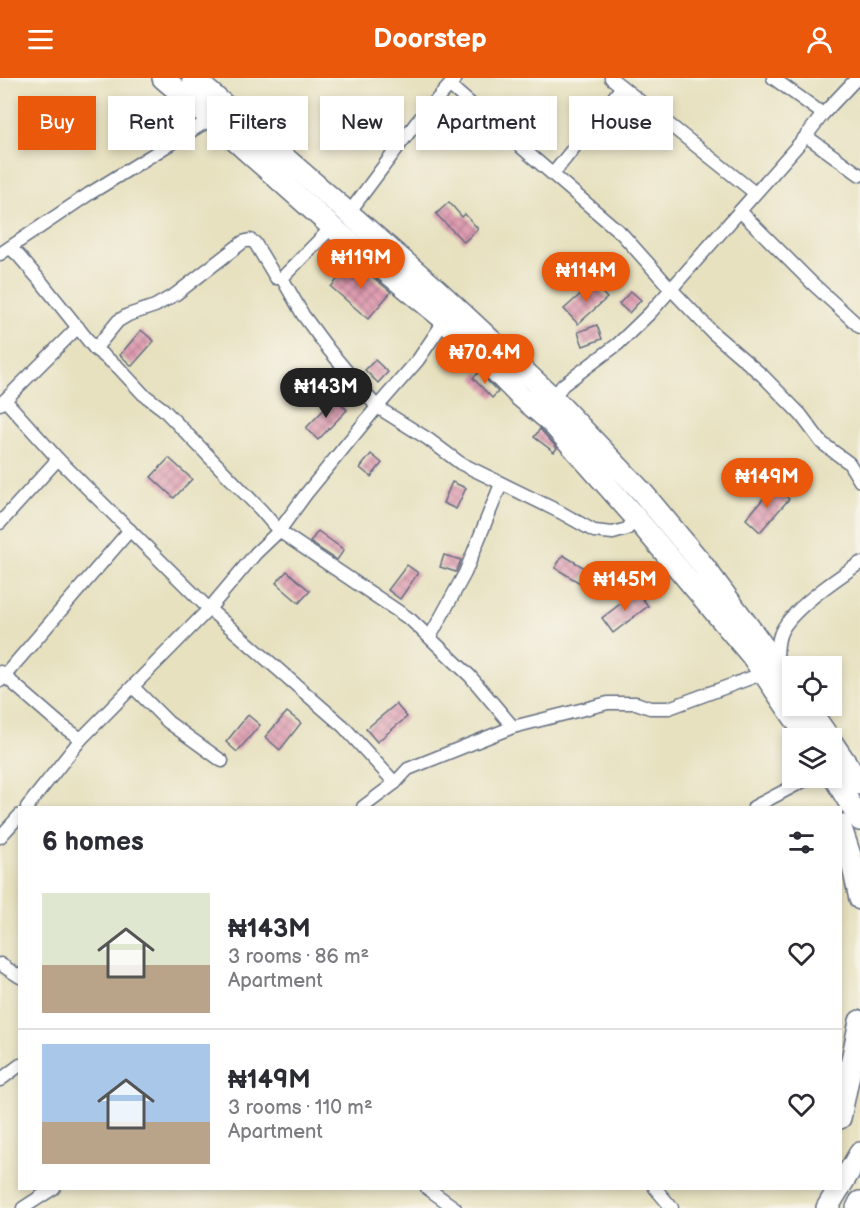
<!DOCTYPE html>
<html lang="en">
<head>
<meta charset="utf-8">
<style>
  body { margin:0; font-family:"Balsamiq Sans",sans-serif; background:#f7f7f7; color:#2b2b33; height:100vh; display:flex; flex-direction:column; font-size:22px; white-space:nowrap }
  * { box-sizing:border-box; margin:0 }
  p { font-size:20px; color:#7c7c81 }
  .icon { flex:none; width:33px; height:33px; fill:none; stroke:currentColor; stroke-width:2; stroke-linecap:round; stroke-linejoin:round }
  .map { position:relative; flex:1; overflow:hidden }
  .panel { position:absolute; left:18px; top:728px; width:824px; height:384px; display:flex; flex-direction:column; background:#fff; border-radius:0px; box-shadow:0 3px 9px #0003 }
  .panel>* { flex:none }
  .guide { position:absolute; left:18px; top:18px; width:825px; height:54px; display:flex; gap:12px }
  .fabs { position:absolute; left:782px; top:578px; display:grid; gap:12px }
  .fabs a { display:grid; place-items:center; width:60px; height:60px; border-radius:0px; background:#fff; box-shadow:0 3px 9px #0003; font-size:30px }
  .price { position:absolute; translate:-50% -51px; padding:0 14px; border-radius:21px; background:#ea580c; color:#fff; font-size:20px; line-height:39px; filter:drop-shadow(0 2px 3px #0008) }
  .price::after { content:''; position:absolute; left:50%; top:36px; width:18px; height:14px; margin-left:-9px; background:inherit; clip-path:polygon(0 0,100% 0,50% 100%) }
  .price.on { background:#222; color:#fff }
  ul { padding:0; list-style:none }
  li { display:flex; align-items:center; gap:18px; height:150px; padding:0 24px }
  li+li { border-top:2px solid #e1e1e2 }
  li span { display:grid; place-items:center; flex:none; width:168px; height:120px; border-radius:0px; color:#555 }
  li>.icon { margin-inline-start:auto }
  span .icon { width:72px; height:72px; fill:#fffc; stroke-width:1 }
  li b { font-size:26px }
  h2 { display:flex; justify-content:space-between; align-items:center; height:72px; padding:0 24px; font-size:26px }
  .pill { padding:0 21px; border-radius:0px; background:#fff; box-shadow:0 3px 9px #0003; font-size:21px; line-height:54px }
  .pill.on { background:#ea580c; color:#fff }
  header { display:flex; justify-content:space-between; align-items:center; height:78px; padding:0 24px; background:#ea580c; color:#fff; font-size:27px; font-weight:700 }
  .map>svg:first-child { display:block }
  .building { fill:url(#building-cross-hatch) }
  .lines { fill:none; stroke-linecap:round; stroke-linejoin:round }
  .street-casing { stroke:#626d80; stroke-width:15 }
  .highway-casing { stroke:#626d80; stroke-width:24 }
  .street { stroke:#fff; stroke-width:12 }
  .highway { stroke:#fff; stroke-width:21 }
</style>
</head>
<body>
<header><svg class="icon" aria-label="menu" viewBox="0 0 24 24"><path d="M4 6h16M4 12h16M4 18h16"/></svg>Doorstep<svg class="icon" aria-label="person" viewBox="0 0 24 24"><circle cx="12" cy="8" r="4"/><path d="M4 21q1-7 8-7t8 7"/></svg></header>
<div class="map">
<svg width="860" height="1130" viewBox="0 0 860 1130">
  <defs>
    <pattern id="building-cross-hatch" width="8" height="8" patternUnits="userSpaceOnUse" patternTransform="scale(1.5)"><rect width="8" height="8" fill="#df9cb1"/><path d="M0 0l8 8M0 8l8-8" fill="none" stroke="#b48093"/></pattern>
  </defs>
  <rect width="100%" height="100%" fill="#f7f3e8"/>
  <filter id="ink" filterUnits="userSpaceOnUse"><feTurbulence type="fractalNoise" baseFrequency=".0167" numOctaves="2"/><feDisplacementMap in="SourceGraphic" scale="12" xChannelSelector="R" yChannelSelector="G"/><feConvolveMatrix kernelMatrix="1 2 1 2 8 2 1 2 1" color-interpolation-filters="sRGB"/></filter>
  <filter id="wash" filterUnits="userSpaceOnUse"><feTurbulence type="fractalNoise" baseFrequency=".008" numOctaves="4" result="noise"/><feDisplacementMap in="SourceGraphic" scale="24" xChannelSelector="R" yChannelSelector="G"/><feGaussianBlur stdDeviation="1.35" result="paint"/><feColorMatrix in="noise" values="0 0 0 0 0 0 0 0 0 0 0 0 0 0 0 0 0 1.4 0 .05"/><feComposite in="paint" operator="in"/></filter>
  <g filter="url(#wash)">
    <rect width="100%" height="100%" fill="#e7e1c0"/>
    <g id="blocks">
      <g class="building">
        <polygon points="449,124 462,139 465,136 478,151 464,164 436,136"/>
        <polygon points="353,183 391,214 368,241 331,209"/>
        <polygon points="593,205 607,220 578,246 564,231"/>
        <polygon points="631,213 641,222 629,235 619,226"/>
        <polygon points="597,247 602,261 583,268 578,254"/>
        <polygon points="141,252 154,263 132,288 120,277"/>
        <polygon points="375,282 388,294 378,305 365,292"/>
        <polygon points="479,294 498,314 492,320 473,300"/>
        <polygon points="335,320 347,332 318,362 306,350"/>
        <polygon points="540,351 557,370 554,374 534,359"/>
        <polygon points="371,376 382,385 371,399 360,390"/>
        <polygon points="169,380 192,401 174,420 151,399"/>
        <polygon points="452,404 466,410 456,431 443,425"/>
        <polygon points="774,408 789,421 760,454 746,441"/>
        <polygon points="318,453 344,472 337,482 310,464"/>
        <polygon points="444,477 461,482 456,494 440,489"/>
        <polygon points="563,477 588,492 580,505 555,490"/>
        <polygon points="407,487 418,495 400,521 388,512"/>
        <polygon points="287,493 310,513 299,525 276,505"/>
        <polygon points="637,513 648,528 613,555 602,540"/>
        <polygon points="396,626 407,639 377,664 366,651"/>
        <polygon points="287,634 301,645 280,672 265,659"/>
        <polygon points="248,637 260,647 237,674 226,664"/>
      </g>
    </g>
  </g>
  <g filter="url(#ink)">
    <use href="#blocks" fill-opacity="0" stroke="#626d80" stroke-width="1.5"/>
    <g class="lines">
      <defs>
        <g id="street">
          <polyline points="611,0 755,115"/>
          <polyline points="773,0 823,36"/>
          <polyline points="450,8 622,156 671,211 713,255 763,298 801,337 822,365 849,385 860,403"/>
          <polyline points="806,58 860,97"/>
          <polyline points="553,96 622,9"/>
          <polyline points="740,133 812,205 860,249"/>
          <polyline points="348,136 416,45 456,0"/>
          <polyline points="10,170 18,177 43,206 95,271 118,289 143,316 163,331 261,432 279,453 411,542 470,598 513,649"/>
          <polyline points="0,176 89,116 204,45 209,39"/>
          <polyline points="282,200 303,237 329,272 377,329 428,361 460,385 560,434 594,453 613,455 627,451 636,440"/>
          <polyline points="95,271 118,243 128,237 155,228 176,216 243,164 250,162 255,165 276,200 282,200 332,149"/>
          <polyline points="553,320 563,307 618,266 650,235 806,58 823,36 857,0"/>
          <polyline points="5,322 78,249"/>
          <polyline points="0,326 5,322 58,381 209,531 343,648 395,705"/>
          <polyline points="0,445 58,381"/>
          <polyline points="430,559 465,495 501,406"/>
          <path d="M777,585C777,576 777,565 780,557C788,533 839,499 860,485"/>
          <polyline points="0,594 61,647 81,661"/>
          <polyline points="0,603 130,452"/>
          <polyline points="133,609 168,644 222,683"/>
          <polyline points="27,729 81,661 209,531 256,475 279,453 306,416 377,329 418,282 445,242"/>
          <polyline points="363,729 395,705 408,691 513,649 608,625 636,625 650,630 669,630 764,595"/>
          <polyline points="754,729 811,699"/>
          <polyline points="0,759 20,737"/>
          <polyline points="0,886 20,899"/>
          <polyline points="0,1002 20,987"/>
          <polyline points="427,1110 455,1130"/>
          <polyline points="655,1110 672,1130"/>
          <polyline points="23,1130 54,1110"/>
        </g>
        <g id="highway">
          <polyline points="163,0 209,39 332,149 445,242 520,318 551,344 636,440 752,578 808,660"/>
          <polyline points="193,0 437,212 553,320 642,414 702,486 792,607"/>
          <polyline points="806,627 829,660"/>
          <polyline points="831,663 860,706"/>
          <polyline points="831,694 860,742"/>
          <polyline points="840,747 851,780 860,821"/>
          <polyline points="840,1040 860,943"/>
          <polyline points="840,1109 860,1075"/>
          <polyline points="827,1130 839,1110"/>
          <polyline points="857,1130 860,1124"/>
        </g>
      </defs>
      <use href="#street" class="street-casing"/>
      <use href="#highway" class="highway-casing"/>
      <use href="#street" class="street"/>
      <use href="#highway" class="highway"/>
    </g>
  </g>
</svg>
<div class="fabs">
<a><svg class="icon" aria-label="locate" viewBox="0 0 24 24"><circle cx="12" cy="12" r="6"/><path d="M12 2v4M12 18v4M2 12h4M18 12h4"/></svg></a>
<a><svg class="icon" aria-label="layers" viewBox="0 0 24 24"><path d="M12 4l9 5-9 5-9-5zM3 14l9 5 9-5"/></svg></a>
</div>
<b class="price" style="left:361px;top:212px">₦119M</b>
<b class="price" style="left:586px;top:225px">₦114M</b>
<b class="price" style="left:485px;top:307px">₦70.4M</b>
<b class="price on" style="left:326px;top:341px">₦143M</b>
<b class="price" style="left:767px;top:431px">₦149M</b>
<b class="price" style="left:625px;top:534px">₦145M</b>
<div class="guide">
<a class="pill on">Buy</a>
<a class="pill">Rent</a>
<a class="pill">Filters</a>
<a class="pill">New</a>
<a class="pill">Apartment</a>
<a class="pill">House</a>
</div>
<section class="panel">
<h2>6 homes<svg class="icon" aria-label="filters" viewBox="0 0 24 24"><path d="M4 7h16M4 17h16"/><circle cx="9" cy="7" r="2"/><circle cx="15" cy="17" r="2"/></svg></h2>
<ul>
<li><span style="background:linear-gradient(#dfe7d0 60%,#b9a48a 0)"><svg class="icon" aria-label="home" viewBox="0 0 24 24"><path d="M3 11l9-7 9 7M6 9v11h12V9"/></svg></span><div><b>₦143M</b><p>3 rooms · 86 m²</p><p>Apartment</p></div><svg class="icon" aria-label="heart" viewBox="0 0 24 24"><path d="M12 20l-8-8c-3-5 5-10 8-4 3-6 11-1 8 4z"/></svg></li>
<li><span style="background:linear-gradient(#a9c7e8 65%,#b9a48a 0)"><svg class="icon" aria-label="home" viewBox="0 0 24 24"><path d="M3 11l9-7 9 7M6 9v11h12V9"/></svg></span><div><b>₦149M</b><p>3 rooms · 110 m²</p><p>Apartment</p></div><svg class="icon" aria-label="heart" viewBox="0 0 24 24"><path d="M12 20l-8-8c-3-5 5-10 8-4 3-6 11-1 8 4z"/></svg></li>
</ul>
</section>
</div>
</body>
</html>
